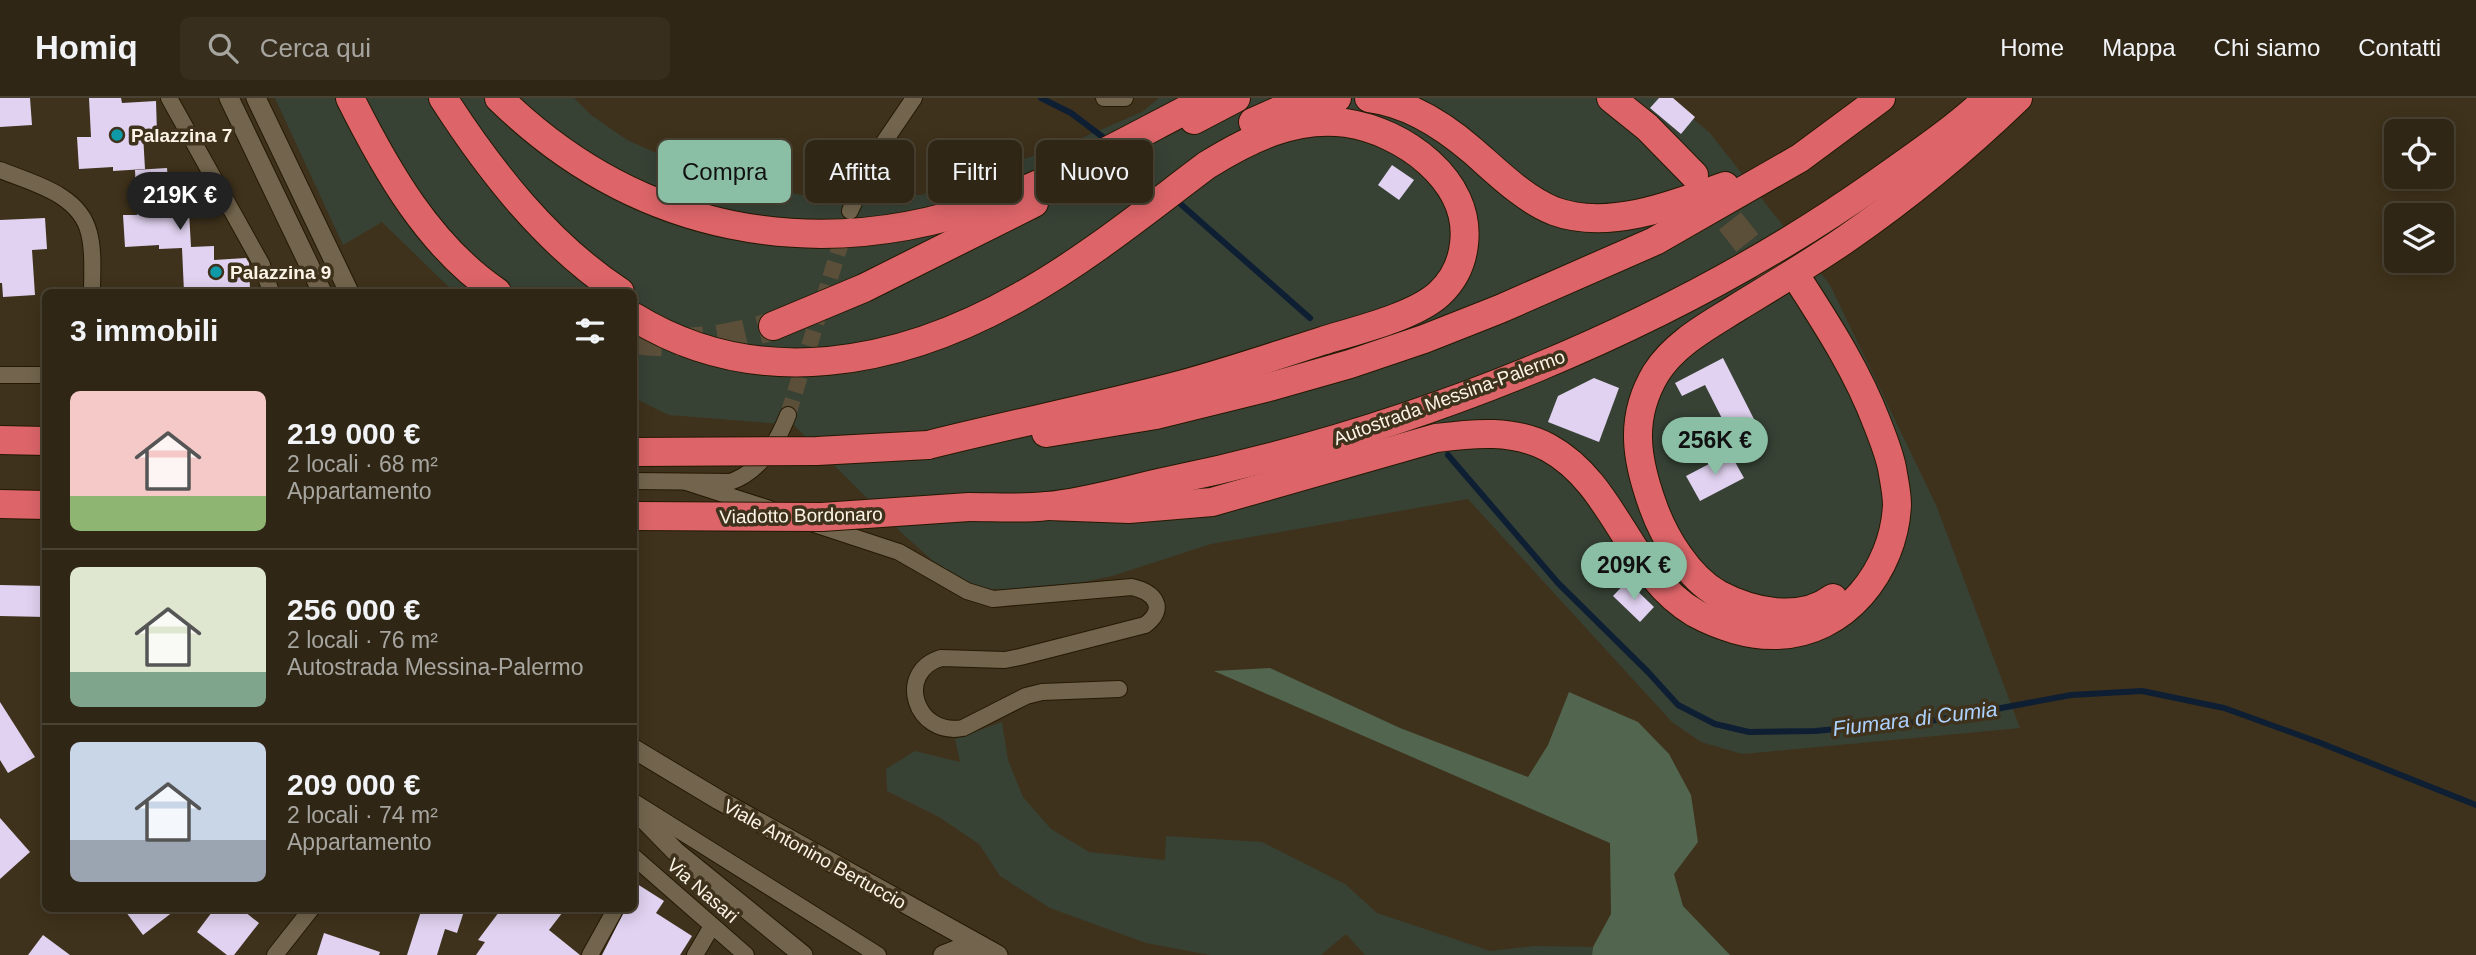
<!DOCTYPE html>
<html lang="it">
<head>
<meta charset="utf-8">
<style>
  body { margin:0; font-family:Helvetica,sans-serif; background:#372e1e; color:#f1f3f6; height:100vh; display:flex; flex-direction:column; font-size:26px; white-space:nowrap }
  * { box-sizing:border-box; margin:0 }
  p { font-size:23px; color:#a7a5a0 }
  .icon { flex:none; width:38px; height:38px; fill:none; stroke:currentColor; stroke-width:2; stroke-linecap:round; stroke-linejoin:round }
  .map { position:relative; flex:1; overflow:hidden }
  .side { position:absolute; left:42px; top:191px; width:595px; height:623px; display:flex; flex-direction:column; background:#2f2615; border-radius:10px; box-shadow:0 4px 18px #0003,0 0 0 2px #4a4334 }
  .side>* { flex:none }
  .hud { position:absolute; left:658px; top:42px; width:665px; height:63px; display:flex; gap:14px }
  .buttons { position:absolute; left:2384px; top:21px; display:grid; gap:14px }
  .buttons a { display:grid; place-items:center; width:70px; height:70px; border-radius:10px; background:#2f2615; box-shadow:0 4px 18px #0003,0 0 0 2px #4a4334; font-size:35px }
  .price { position:absolute; translate:-50% -60px; padding:0 16px; border-radius:24px; background:#8abfa5; color:#111; font-size:23px; line-height:46px; filter:drop-shadow(0 2px 4px #0008) }
  .price::after { content:''; position:absolute; left:50%; top:42px; width:21px; height:16px; margin-left:-10px; background:inherit; clip-path:polygon(0 0,100% 0,50% 100%) }
  .price.selected { background:#222; color:#fff }
  ul { padding:0; list-style:none }
  li { display:flex; align-items:center; gap:21px; height:175px; padding:0 28px }
  li+li { border-top:2px solid #4a4334 }
  li span { display:grid; place-items:center; flex:none; width:196px; height:140px; border-radius:10px; color:#555 }
  li>.icon { margin-inline-start:auto }
  span .icon { width:84px; height:84px; fill:#fffc; stroke-width:1 }
  li b { font-size:30px }
  h2 { display:flex; justify-content:space-between; align-items:center; height:84px; padding:0 28px; font-size:30px }
  .tag { padding:0 24px; border-radius:10px; background:#2f2615; box-shadow:0 4px 18px #0003,0 0 0 2px #4a4334; font-size:24px; line-height:63px }
  .tag.selected { background:#8abfa5; color:#111 }
  header { display:flex; align-items:center; gap:42px; box-sizing:border-box; height:98px; padding:0 35px; background:#2f2615; border-bottom:2px solid #4a4334 }
  header strong { font-size:33px }
  nav { display:flex; gap:38px; margin-inline-start:auto; font-size:24px }
  .search { width:490px; height:63px; background:#372e1e; display:flex; align-items:center; gap:18px; box-sizing:border-box; padding:0 24px; border-radius:10px; color:#a7a5a0; font-size:26px }
  .map>svg:first-child { display:block }
  .green { fill:#374235 }
  .forest { fill:#52654e }
  .lines { fill:none; stroke-linecap:round; stroke-linejoin:round }
  .stream { stroke:#0f1f33; stroke-width:6 }
  .building { fill:#e0d2f0 }
  .minor-tunnel { stroke:#5b4f3a; stroke-width:16; stroke-dasharray:16 8; stroke-linecap:butt }
  .motorway-tunnel { stroke:#5b4f3a; stroke-width:28; stroke-dasharray:28 14; stroke-linecap:butt }
  .minor-casing { stroke:#251904; stroke-width:18 }
  .tertiary-casing { stroke:#251904; stroke-width:21 }
  .motorway-casing { stroke:#251904; stroke-width:30 }
  .minor { stroke:#73654d; stroke-width:16 }
  .tertiary { stroke:#73654d; stroke-width:19 }
  .motorway { stroke:#dd6569; stroke-width:28 }
  .motorway-bridge-casing { stroke:#251904; stroke-width:30; stroke-linecap:butt }
  .motorway-bridge { stroke:#dd6569; stroke-width:28 }
  .culture-dot { fill:#0f9aa8; stroke:#3f321c; stroke-width:2.5 }
  .labels { text-anchor:middle; stroke-width:7; stroke-linejoin:round; paint-order:stroke }
  .poi-label { font-size:19px; font-weight:bold; fill:#fcf4e6; stroke:#3f321c; text-anchor:start }
  .street-label { font-size:19px; fill:#fcf4e6; stroke:#3f321c }
  .water-label { font-size:21px; font-style:italic; fill:#add2fe; stroke:#3f321c }
</style>
</head>
<body>
<header>
<strong>Homiq</strong>
<div class="search"><svg class="icon" aria-label="search" viewBox="0 0 24 24"><circle cx="10" cy="10" r="6"/><path d="M15 15l6 6"/></svg>Cerca qui</div>
<nav><a>Home</a><a>Mappa</a><a>Chi siamo</a><a>Contatti</a></nav>
</header>
<div class="map">
<svg width="2476" height="857" viewBox="0 0 2476 857">
  <rect width="100%" height="100%" fill="#3f321c"/>
  <g class="green">
    <polygon points="275,0 574,0 591,17 627,42 679,65 801,97 921,97 1070,45 1142,14 1159,0 1668,0 1709,34 1830,187 1936,407 2020,630 1742,656 1701,644 1672,624 1468,401 1211,446 1112,478 1036,494 977,490 933,463 904,437 794,327 669,317 634,300 634,194 454,194 382,124 343,147"/>
    <polygon points="1002,624 1008,662 1023,699 1051,731 1089,754 1165,762 1166,738 1262,744 1345,786 1377,815 1490,853 1534,848 1593,849 1592,857 1365,857 1346,836 1321,857 1210,857 1146,845 1050,810 1000,778 979,746 939,719 887,693 886,671 915,653 960,664 955,641"/>
  </g>
  <polygon class="forest" points="1270,570 1400,630 1528,679 1548,647 1569,594 1638,624 1669,656 1691,697 1698,744 1674,776 1683,808 1730,857 1592,857 1593,849 1611,816 1610,745 1214,573"/>
  <g class="lines">
    <g class="stream">
      <polyline points="1041,0 1071,15 1108,43"/>
      <polyline points="1176,102 1310,220"/>
      <polyline points="1448,357 1558,485 1648,574 1678,607 1715,626 1749,634 1815,633 1937,622 2071,597 2142,593 2224,610 2318,644 2476,707"/>
    </g>
  </g>
  <g class="building">
    <polygon points="0,0 30,0 32,27 0,29"/>
    <polygon points="89,0 121,0 122,5 156,3 157,35 143,36 145,71 113,73 113,69 79,71 77,39 91,39"/>
    <polygon points="1659,0 1673,0 1695,19 1681,36 1650,10"/>
    <polygon points="1392,67 1414,82 1399,102 1378,87"/>
    <polygon points="167,70 168,83 202,81 203,113 189,114 191,149 214,148 214,162 246,160 249,165 250,191 236,192 236,194 184,194 182,150 159,151 159,147 125,149 123,117 137,117 135,72"/>
    <polygon points="45,120 47,151 32,152 35,197 3,199 2,185 0,185 0,122"/>
    <polygon points="1723,260 1759,331 1734,344 1705,287 1682,298 1675,285"/>
    <polygon points="1594,280 1619,290 1599,344 1548,324 1558,298"/>
    <polygon points="1730,355 1744,380 1700,403 1686,378"/>
    <polygon points="1627,483 1654,509 1640,524 1613,498"/>
    <polygon points="0,487 46,488 46,519 0,518"/>
    <polygon points="0,604 35,659 8,675 0,662"/>
    <polygon points="0,720 30,754 0,781"/>
    <polygon points="634,784 664,803 656,815 692,838 680,857 602,857 626,810 634,810"/>
    <polygon points="123,810 178,810 143,837"/>
    <polygon points="215,810 240,810 259,825 234,857 227,857 197,834"/>
    <polygon points="422,810 465,810 457,835 445,831 437,857 407,857"/>
    <polygon points="502,810 566,810 549,832 580,857 476,857 485,844 478,842"/>
    <polygon points="324,835 380,854 379,857 317,857"/>
    <polygon points="43,837 70,857 28,857"/>
  </g>
  <g class="lines">
    <polyline class="minor-tunnel" points="788,317 846,128"/>
    <g class="motorway-tunnel">
      <polyline points="1704,90 1786,194"/>
      <path d="M634,242C682,248 727,242 773,228"/>
    </g>
    <defs>
      <g id="minor">
        <polyline points="169,0 262,167 271,194"/>
        <polyline points="1104,0 1125,0"/>
        <path d="M0,72C32,85 80,96 89,135C94,153 92,175 92,194"/>
        <polyline points="850,113 878,53 914,0"/>
        <polyline points="0,277 46,277"/>
        <path d="M634,383L730,384C760,374 777,345 788,317"/>
        <polyline points="686,384 770,411"/>
        <path d="M814,426L899,454L967,493L993,501L1132,489C1154,494 1168,510 1145,527L1020,559L1005,562L941,560C895,574 915,639 963,630L1026,598L1042,594L1119,591"/>
        <polyline points="634,704 878,857"/>
        <polyline points="634,759 746,857"/>
        <polyline points="275,857 312,810"/>
        <polyline points="590,857 616,810"/>
        <polyline points="695,857 712,828"/>
      </g>
      <g id="tertiary">
        <polyline points="229,0 322,194"/>
        <polyline points="256,0 349,194"/>
        <polyline points="634,651 719,702 998,857"/>
        <polyline points="634,711 675,753 803,857"/>
        <polyline points="943,857 961,850 981,848"/>
      </g>
      <g id="motorway">
        <path d="M350,0C386,72 429,148 497,194"/>
        <path d="M443,0C490,73 547,146 620,194"/>
        <path d="M499,0C636,134 815,169 994,104C1068,77 1138,36 1209,0"/>
        <path d="M1369,0C1409,5 1443,27 1473,53C1497,74 1524,101 1554,113C1608,133 1674,107 1725,88"/>
        <polyline points="1611,0 1647,29 1694,77"/>
        <polyline points="1194,22 1236,0"/>
        <polyline points="1253,24 1287,9 1337,0"/>
        <path d="M634,219C758,295 900,267 1021,198C1087,161 1147,112 1207,67C1249,41 1295,18 1346,25C1402,33 1472,82 1464,146C1462,165 1453,183 1439,196C1414,219 1354,233 1322,243C1275,258 1228,274 1180,287C1097,309 1012,326 928,347"/>
        <polyline points="773,228 864,190 1034,105"/>
        <polyline points="1046,335 1156,317 1269,289 1350,266 1424,241 1500,211 1655,143 1800,60 1881,0"/>
        <polyline points="0,342 46,343"/>
        <polyline points="0,406 46,407"/>
        <path d="M1048,408L1129,411L1212,404L1436,340C1474,335 1514,331 1549,350C1616,387 1629,477 1695,515C1719,528 1749,538 1776,537C1845,536 1894,472 1897,407C1897,395 1894,382 1892,370C1889,355 1883,340 1877,325C1858,275 1830,231 1801,186"/>
        <path d="M969,409C995,409 1022,411 1047,408C1085,405 1130,391 1168,383C1415,332 1671,230 1877,85C1915,58 1954,32 1988,0"/>
        <path d="M1833,500C1800,525 1752,514 1718,496C1688,479 1664,439 1653,408C1636,361 1629,320 1656,275C1675,245 1708,228 1738,209C1774,187 1811,165 1846,141C1907,99 1965,51 2018,0"/>
      </g>
    </defs>
    <use href="#minor" class="minor-casing"/>
    <use href="#tertiary" class="tertiary-casing"/>
    <use href="#motorway" class="motorway-casing"/>
    <use href="#minor" class="minor"/>
    <use href="#tertiary" class="tertiary"/>
    <use href="#motorway" class="motorway"/>
    <defs>
      <g id="motorway-bridge">
        <polyline points="634,354 817,353 928,347"/>
        <polyline points="634,418 822,419 969,409"/>
      </g>
    </defs>
    <use href="#motorway-bridge" class="motorway-bridge-casing"/>
    <use href="#motorway-bridge" class="motorway-bridge"/>
  </g>
  <g class="culture-dot">
    <circle cx="117" cy="37" r="7"/>
    <circle cx="216" cy="174" r="7"/>
  </g>
  <g class="labels">
    <g class="poi-label">
      <text x="131" y="44">Palazzina 7</text>
      <text x="230" y="181">Palazzina 9</text>
    </g>
    <g class="street-label">
      <text transform="translate(1449 299) rotate(-20)" y="7">Autostrada Messina-Palermo</text>
      <text transform="translate(801 417) rotate(-1)" y="7">Viadotto Bordonaro</text>
      <text transform="translate(815 756) rotate(29)" y="7">Viale Antonino Bertuccio</text>
      <text transform="translate(703 792) rotate(41)" y="7">Via Nasari</text>
    </g>
    <g class="water-label">
      <text transform="translate(1915 621) rotate(-7)" y="7">Fiumara di Cumia</text>
    </g>
  </g>
</svg>
<div class="buttons">
<a><svg class="icon" aria-label="locate" viewBox="0 0 24 24"><circle cx="12" cy="12" r="6"/><path d="M12 2v4M12 18v4M2 12h4M18 12h4"/></svg></a>
<a><svg class="icon" aria-label="layers" viewBox="0 0 24 24"><path d="M12 4l9 5-9 5-9-5zM3 14l9 5 9-5"/></svg></a>
</div>
<b class="price selected" style="left:180px;top:134px">219K €</b>
<b class="price" style="left:1715px;top:379px">256K €</b>
<b class="price" style="left:1634px;top:504px">209K €</b>
<div class="hud">
<a class="tag selected">Compra</a>
<a class="tag">Affitta</a>
<a class="tag">Filtri</a>
<a class="tag">Nuovo</a>
</div>
<section class="side">
<h2>3 immobili<svg class="icon" aria-label="filters" viewBox="0 0 24 24"><path d="M4 7h16M4 17h16"/><circle cx="9" cy="7" r="2"/><circle cx="15" cy="17" r="2"/></svg></h2>
<ul>
<li><span style="background:linear-gradient(#f6c9c9 75%,#8fb573 0)"><svg class="icon" aria-label="home" viewBox="0 0 24 24"><path d="M3 11l9-7 9 7M6 9v11h12V9"/></svg></span><div><b>219 000 €</b><p>2 locali · 68 m²</p><p>Appartamento</p></div></li>
<li><span style="background:linear-gradient(#dfe7d0 75%,#7fa58c 0)"><svg class="icon" aria-label="home" viewBox="0 0 24 24"><path d="M3 11l9-7 9 7M6 9v11h12V9"/></svg></span><div><b>256 000 €</b><p>2 locali · 76 m²</p><p>Autostrada Messina-Palermo</p></div></li>
<li><span style="background:linear-gradient(#c9d6e8 70%,#9aa5b1 0)"><svg class="icon" aria-label="home" viewBox="0 0 24 24"><path d="M3 11l9-7 9 7M6 9v11h12V9"/></svg></span><div><b>209 000 €</b><p>2 locali · 74 m²</p><p>Appartamento</p></div></li>
</ul>
</section>
</div>
</body>
</html>
